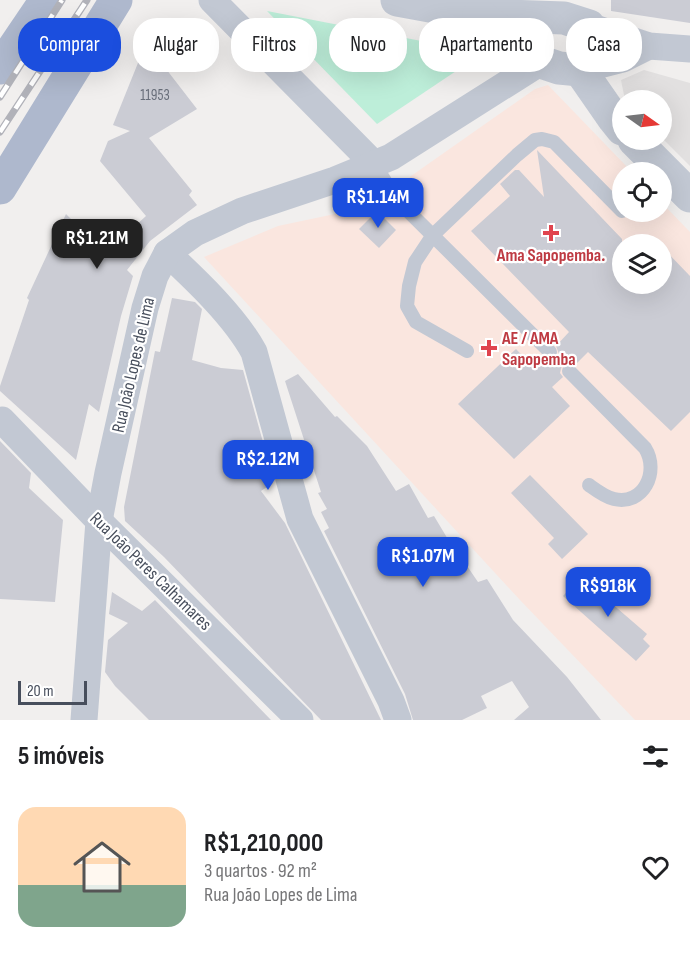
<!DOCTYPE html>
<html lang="pt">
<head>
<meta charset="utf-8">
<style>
  body { margin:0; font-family:"Sofia Sans Condensed",sans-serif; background:#f2f2f2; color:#202124; height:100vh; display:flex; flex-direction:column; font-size:22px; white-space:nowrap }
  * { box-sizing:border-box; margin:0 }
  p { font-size:20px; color:#757577 }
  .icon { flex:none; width:33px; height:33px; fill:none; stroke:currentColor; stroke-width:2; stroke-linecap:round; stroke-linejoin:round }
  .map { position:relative; height:720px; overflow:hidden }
  .drawer { display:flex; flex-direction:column; background:#fff; flex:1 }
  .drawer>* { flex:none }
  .banner { position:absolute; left:18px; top:18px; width:654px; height:54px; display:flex; gap:12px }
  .needle { width:39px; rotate:104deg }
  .buttons { position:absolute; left:612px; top:90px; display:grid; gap:12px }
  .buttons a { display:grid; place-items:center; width:60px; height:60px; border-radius:50%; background:#fff; box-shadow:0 6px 24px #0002; font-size:30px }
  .scale { position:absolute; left:18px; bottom:15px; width:69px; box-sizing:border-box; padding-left:6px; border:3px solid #474e5c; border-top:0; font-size:16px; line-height:21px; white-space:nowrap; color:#474e5c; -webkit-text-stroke:4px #fff; paint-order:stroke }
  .price { position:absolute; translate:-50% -51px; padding:0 14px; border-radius:12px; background:#1b4ede; color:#fff; font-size:20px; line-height:39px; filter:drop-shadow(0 2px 3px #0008) }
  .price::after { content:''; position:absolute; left:50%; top:36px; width:18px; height:14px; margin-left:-9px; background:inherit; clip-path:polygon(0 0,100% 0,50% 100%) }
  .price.active { background:#222; color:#fff }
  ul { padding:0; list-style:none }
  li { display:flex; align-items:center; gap:18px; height:150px; padding:0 18px }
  li span { display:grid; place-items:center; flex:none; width:168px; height:120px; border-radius:18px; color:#555 }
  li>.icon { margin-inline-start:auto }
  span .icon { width:72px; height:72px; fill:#fffc; stroke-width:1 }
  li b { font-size:26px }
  h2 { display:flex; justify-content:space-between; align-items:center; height:72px; padding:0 18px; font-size:26px }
  .pill { padding:0 21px; border-radius:24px; background:#fff; box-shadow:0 6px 24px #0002; font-size:21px; line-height:54px }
  .pill.active { background:#1b4ede; color:#fff }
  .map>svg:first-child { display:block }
  .education { fill:#e2e0e0 }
  .medical { fill:#fae6df; fill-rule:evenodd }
  .green { fill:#bdeed9 }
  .building { fill:#cbccd4 }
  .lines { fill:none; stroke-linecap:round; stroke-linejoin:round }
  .service { stroke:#c2c8d3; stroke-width:14 }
  .minor { stroke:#c2c8d3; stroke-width:27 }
  .tertiary { stroke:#c2c8d3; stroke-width:33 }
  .primary { stroke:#aeb8cd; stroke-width:33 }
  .rail-casing { stroke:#b1b2b9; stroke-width:7 }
  .rail { stroke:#fff; stroke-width:4.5; stroke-dasharray:14; stroke-linecap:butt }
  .health-dot { fill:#e0444e; stroke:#fff; stroke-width:2 }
  .labels { text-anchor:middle; stroke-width:4.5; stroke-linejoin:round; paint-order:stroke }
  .number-label { font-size:15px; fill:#686e7a }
  .health-label { font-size:18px; font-weight:bold; fill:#be3a42; stroke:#fff }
  .street-label { font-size:18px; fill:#474e5c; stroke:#fff }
</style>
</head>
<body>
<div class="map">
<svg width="690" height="720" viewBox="0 0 690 720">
  <rect width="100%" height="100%" fill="#f1efee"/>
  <polygon class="education" points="644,70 690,83 690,166 662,138 662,100 625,100 621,80"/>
  <path class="medical" d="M548,85L632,172H622V212H662V203L690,232V720H635L520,600L204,257L278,226L382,204L411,176L535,89ZM622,244H662V284H622Z"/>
  <polygon class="green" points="267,11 483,53 377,124"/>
  <g class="building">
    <polygon points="611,0 690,0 690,23 611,11"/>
    <polygon points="146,43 197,109 149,138 192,191 189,195 197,205 150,241 127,270 133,276 121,316 99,412 89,404 76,460 0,391 0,386 29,300 27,298 66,214 76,224 80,220 109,250 146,216 100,161 108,141 130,131 113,125"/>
    <polygon points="537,150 622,239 622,284 662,284 662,247 690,276 690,412 671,431 588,352 575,365 567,362 562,365 560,373 563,377 552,387 570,406 514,459 458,404 516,349 534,368 544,359 548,361 556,359 559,354 556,346 569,332 471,231 510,196 500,184 515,170 519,170 544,197"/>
    <polygon points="377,211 396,230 379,248 359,229"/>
    <polygon points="172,298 195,302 202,309 192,360 221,368 243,370 266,453 266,466 273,483 261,491 285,523 381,720 321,720 164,557 125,521 124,507 155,351 160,352"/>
    <polygon points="298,374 335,417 337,416 367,446 396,491 409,484 428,518 434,516 449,541 450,541 478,582 487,579 513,620 567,677 601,720 514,720 529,707 512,681 481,696 487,708 462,720 413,720 405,694 324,531 329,528 321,512 327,509 318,493 321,492 285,381"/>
    <polygon points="0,441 31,473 29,488 63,520 55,602 0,599"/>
    <polygon points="530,475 588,534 562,559 548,544 554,538 511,493"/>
    <polygon points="581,577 647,634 643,639 650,646 636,661 563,596"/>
    <polygon points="112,592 142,611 155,600 271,720 149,720 115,686 105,672 108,640 128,623 109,614"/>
  </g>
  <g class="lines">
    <g class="service">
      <polyline points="375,165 393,194"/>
      <polyline points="404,207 550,352"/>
      <polyline points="467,351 416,322 407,306 409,286 415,262 433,235 517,155 535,140 542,139 554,142 622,211"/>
      <path d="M569,371L645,448C660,472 643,506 614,499C605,497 596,490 589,485"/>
    </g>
    <g class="minor">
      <polyline points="212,0 375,165"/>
      <polyline points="589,26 649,46 690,49"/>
      <polyline points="580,70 623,59 649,46"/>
      <path d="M167,253C197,281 235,317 254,352L300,519L391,701L398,720"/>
      <polyline points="2,420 99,521 300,720"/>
      <polyline points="84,720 99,521 108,473 145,308 155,276 167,253 195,233 242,211 335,180 391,157 541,62"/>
    </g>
    <g class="tertiary">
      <polyline points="397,0 479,15 564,18 589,26 599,40 596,52 580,70"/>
      <polyline points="479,15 541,62 559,68 580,70"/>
      <polyline points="580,70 614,119 622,129"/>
      <polyline points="634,140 690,196"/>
    </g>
    <g class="primary">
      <polyline points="0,68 46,0"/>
      <polyline points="0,188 116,0"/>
    </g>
    <defs>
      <g id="rail">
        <polyline points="0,97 62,0"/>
        <polyline points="0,132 87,0"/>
      </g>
    </defs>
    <use href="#rail" class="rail-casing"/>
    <use href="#rail" class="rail"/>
  </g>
  <g class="health-dot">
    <path d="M548 224h6v6h6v6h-6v6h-6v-6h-6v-6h6z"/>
    <path d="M486 339h6v6h6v6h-6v6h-6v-6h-6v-6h6z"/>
  </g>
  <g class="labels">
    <g class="number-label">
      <text x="155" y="100">11953</text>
    </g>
    <g class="health-label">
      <text x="551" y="261">Ama Sapopemba.</text>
      <text x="502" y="344" text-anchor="start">AE / AMA<tspan x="502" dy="21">Sapopemba</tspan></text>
    </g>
    <g class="street-label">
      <text transform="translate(133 365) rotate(-77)" y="6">Rua João Lopes de Lima</text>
      <text transform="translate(151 571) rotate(44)" y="6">Rua João Peres Calhamares</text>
    </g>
  </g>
</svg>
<div class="buttons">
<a><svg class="needle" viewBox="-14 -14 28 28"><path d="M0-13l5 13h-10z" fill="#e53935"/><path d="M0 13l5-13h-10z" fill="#757577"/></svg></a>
<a><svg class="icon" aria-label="locate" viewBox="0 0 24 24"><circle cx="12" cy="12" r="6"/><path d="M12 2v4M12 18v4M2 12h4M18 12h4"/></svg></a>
<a><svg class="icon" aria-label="layers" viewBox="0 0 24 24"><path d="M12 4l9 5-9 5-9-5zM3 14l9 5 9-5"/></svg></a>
</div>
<div class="scale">20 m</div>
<b class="price" style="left:378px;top:229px">R$1.14M</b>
<b class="price active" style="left:97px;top:270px">R$1.21M</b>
<b class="price" style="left:268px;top:491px">R$2.12M</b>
<b class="price" style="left:423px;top:588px">R$1.07M</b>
<b class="price" style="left:608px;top:618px">R$918K</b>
<div class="banner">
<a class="pill active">Comprar</a>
<a class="pill">Alugar</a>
<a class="pill">Filtros</a>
<a class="pill">Novo</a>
<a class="pill">Apartamento</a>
<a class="pill">Casa</a>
</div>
</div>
<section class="drawer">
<h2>5 imóveis<svg class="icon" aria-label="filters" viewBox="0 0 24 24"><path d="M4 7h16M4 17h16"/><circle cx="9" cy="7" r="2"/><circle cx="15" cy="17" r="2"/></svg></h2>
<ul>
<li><span style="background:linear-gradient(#ffd9b3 65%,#7fa58c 0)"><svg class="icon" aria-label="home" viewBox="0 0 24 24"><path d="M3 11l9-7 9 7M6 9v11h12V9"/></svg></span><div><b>R$1,210,000</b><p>3 quartos · 92 m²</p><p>Rua João Lopes de Lima</p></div><svg class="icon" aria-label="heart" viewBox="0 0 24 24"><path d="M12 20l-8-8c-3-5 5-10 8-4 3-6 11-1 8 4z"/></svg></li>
</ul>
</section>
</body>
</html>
